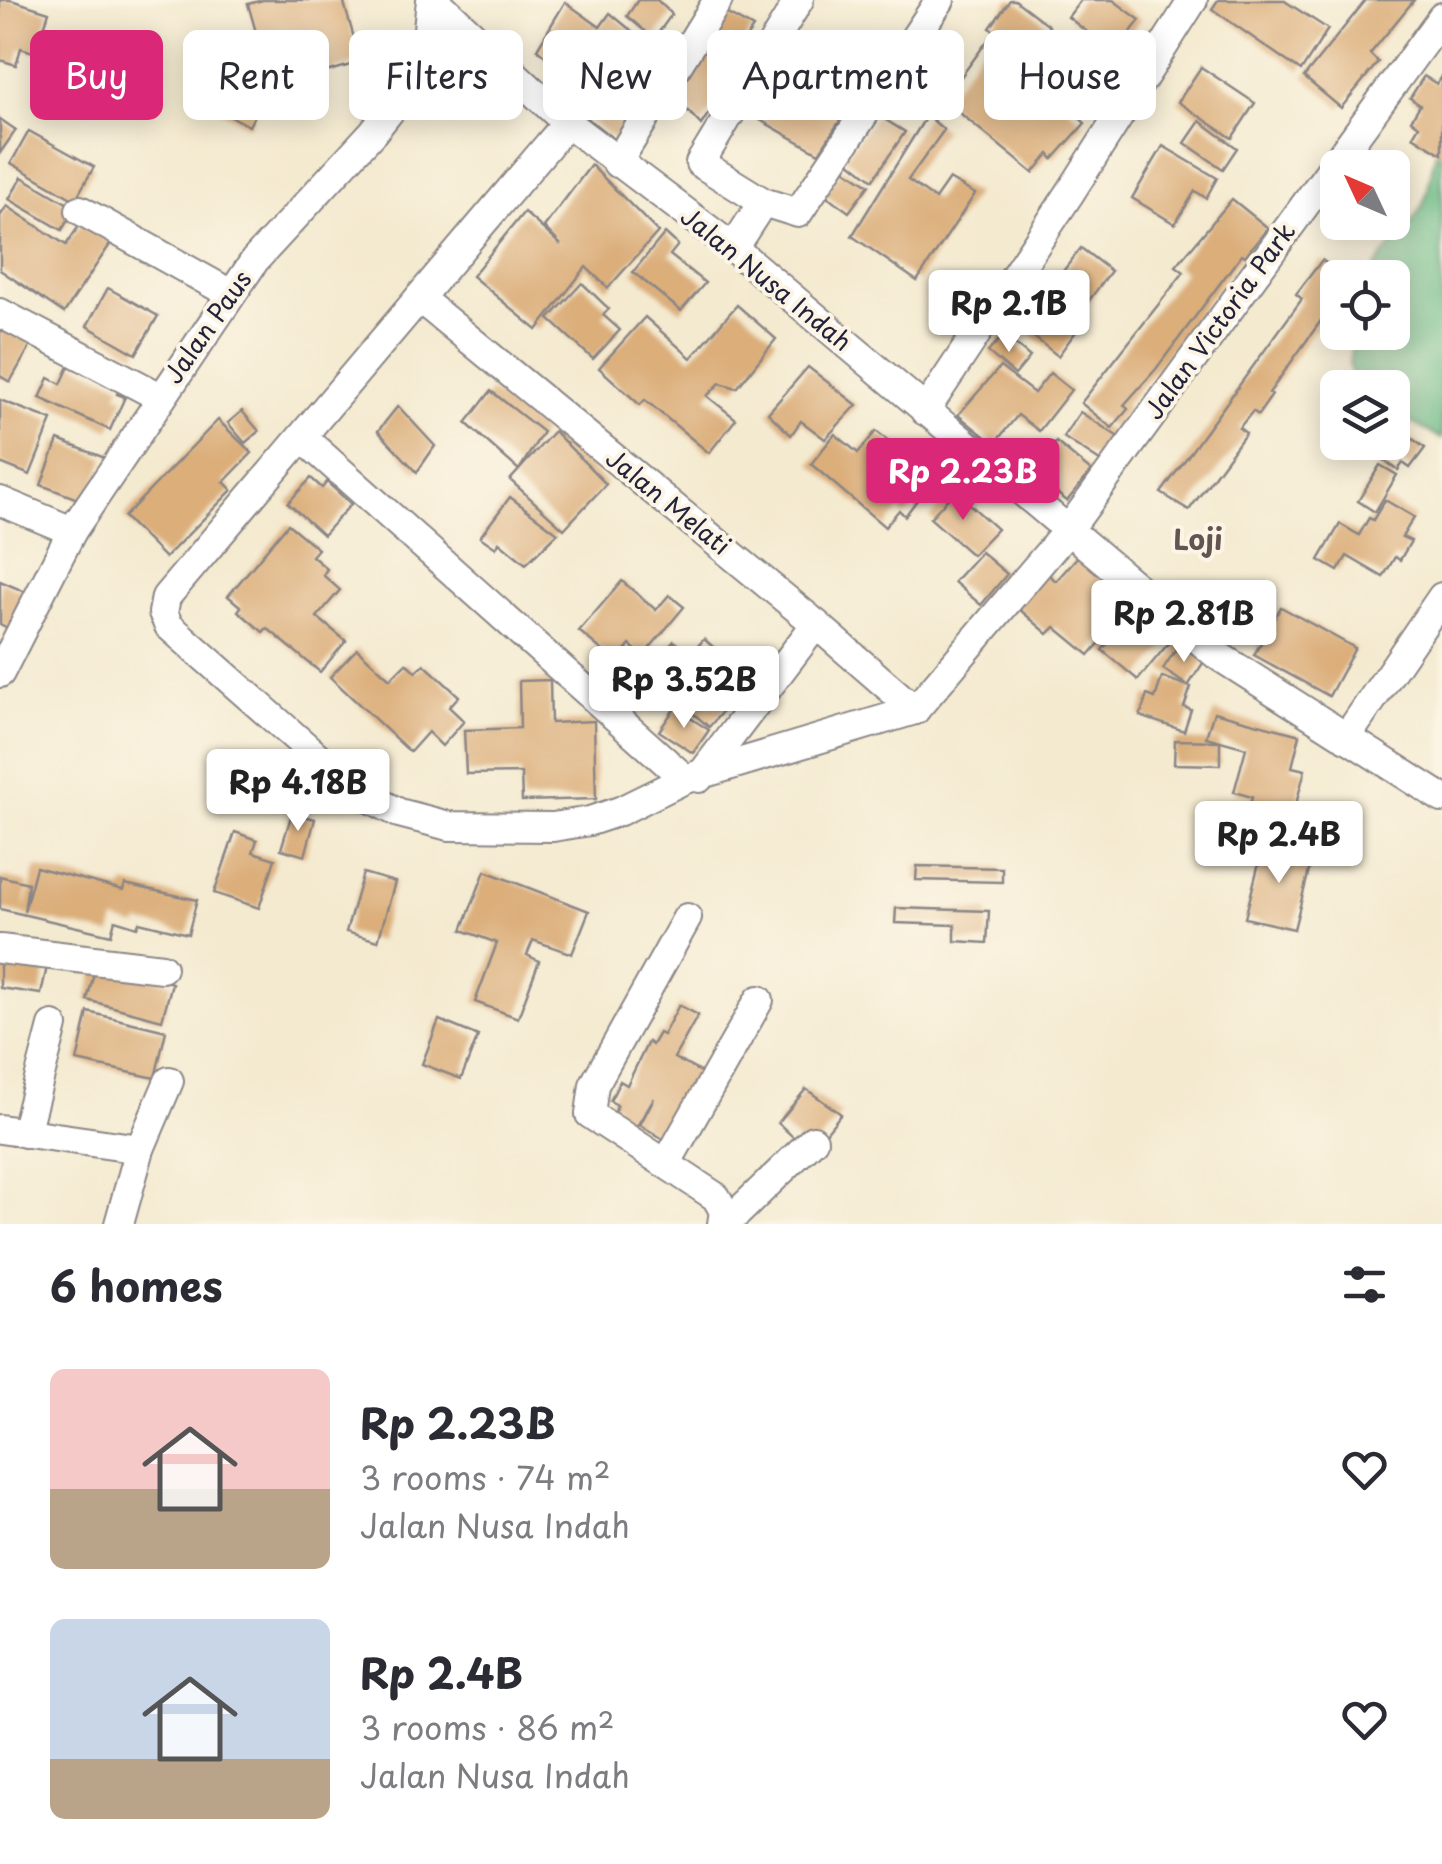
<!DOCTYPE html>
<html lang="en">
<head>
<meta charset="utf-8">
<style>
  body { margin:0; font-family:"Playpen Sans",sans-serif; background:#f2f2f3; color:#2b2b33; height:100vh; display:flex; flex-direction:column; font-size:38px; white-space:nowrap }
  * { box-sizing:border-box; margin:0 }
  p { font-size:32px; color:#7c7c81 }
  .icon { flex:none; width:55px; height:55px; fill:none; stroke:currentColor; stroke-width:2; stroke-linecap:round; stroke-linejoin:round }
  .map { position:relative; height:1224px; overflow:hidden }
  .sheet { display:flex; flex-direction:column; background:#fff; flex:1 }
  .sheet>* { flex:none }
  .banner { position:absolute; left:30px; top:30px; width:1382px; height:90px; display:flex; gap:20px }
  .needle { width:65px; rotate:314deg }
  .buttons { position:absolute; left:1320px; top:150px; display:grid; gap:20px }
  .buttons a { display:grid; place-items:center; width:90px; height:90px; border-radius:15px; background:#fff; box-shadow:0 5px 25px #0003; font-size:50px }
  .price { position:absolute; translate:-50% -85px; padding:0 22px; border-radius:10px; background:#fff; color:#222; font-size:32px; line-height:65px; filter:drop-shadow(0 2px 5px #0008) }
  .price::after { content:''; position:absolute; left:50%; top:60px; width:30px; height:22px; margin-left:-15px; background:inherit; clip-path:polygon(0 0,100% 0,50% 100%) }
  .price.active { background:#db2777; color:#fff }
  ul { padding:0; list-style:none }
  li { display:flex; align-items:center; gap:30px; height:250px; padding:0 50px }
  li span { display:grid; place-items:center; flex:none; width:280px; height:200px; border-radius:15px; color:#555 }
  li>.icon { margin-inline-start:auto }
  span .icon { width:120px; height:120px; fill:#fffc; stroke-width:1 }
  li b { font-size:42px }
  h2 { display:flex; justify-content:space-between; align-items:center; height:120px; padding:0 50px; font-size:42px }
  .pill { padding:0 35px; border-radius:15px; background:#fff; box-shadow:0 5px 25px #0003; font-size:35px; line-height:90px }
  .pill.active { background:#db2777; color:#fff }
  .map>svg:first-child { display:block }
  .forest { fill:#69b984; stroke:#466e60; stroke-width:2.5 }
  .building { fill:#dbae7a }
  .lines { fill:none; stroke-linecap:round; stroke-linejoin:round }
  .minor-casing { stroke:#8b8686; stroke-width:32 }
  .minor { stroke:#fff; stroke-width:28 }
  .labels { text-anchor:middle; stroke-width:8; stroke-linejoin:round; paint-order:stroke }
  .street-label { font-size:25px; fill:#22223b; stroke:#fcf5e5 }
  .neighbourhood-label { font-size:28px; font-weight:bold; fill:#635351; stroke:#fcf5e5 }
</style>
</head>
<body>
<div class="map">
<svg width="1442" height="1224" viewBox="0 0 1442 1224">
  <rect width="100%" height="100%" fill="#fcf5e5"/>
  <filter id="ink" filterUnits="userSpaceOnUse"><feTurbulence type="fractalNoise" baseFrequency=".01" numOctaves="2"/><feDisplacementMap in="SourceGraphic" scale="20" xChannelSelector="R" yChannelSelector="G"/><feConvolveMatrix kernelMatrix="1 2 1 2 8 2 1 2 1" color-interpolation-filters="sRGB"/></filter>
  <filter id="wash" filterUnits="userSpaceOnUse"><feTurbulence type="fractalNoise" baseFrequency=".0048" numOctaves="4" result="noise"/><feDisplacementMap in="SourceGraphic" scale="40" xChannelSelector="R" yChannelSelector="G"/><feGaussianBlur stdDeviation="2.25" result="paint"/><feColorMatrix in="noise" values="0 0 0 0 0 0 0 0 0 0 0 0 0 0 0 0 0 1.4 0 .05"/><feComposite in="paint" operator="in"/></filter>
  <g filter="url(#wash)">
    <rect width="100%" height="100%" fill="#f4ead0"/>
    <path class="forest" d="M1442,140V439L1393,413L1392,388L1355,387L1349,365L1353,333L1392,332V278L1370,277C1382,251 1407,233 1421,208C1433,187 1429,160 1442,140Z"/>
    <g id="blocks">
      <g class="building">
        <polygon points="0,0 11,0 49,12 36,53 21,48 16,65 0,60"/>
        <polygon points="263,0 343,0 361,62 272,88 248,4"/>
        <polygon points="638,0 657,0 672,14 654,39 627,16"/>
        <polygon points="1010,0 1015,0 1049,26 1027,55 990,28"/>
        <polygon points="1081,0 1113,0 1140,20 1085,92 1032,52 1048,30 1078,52 1091,35 1068,17"/>
        <polygon points="1218,0 1283,0 1328,29 1301,71 1212,9"/>
        <polygon points="1366,0 1414,0 1370,54 1378,62 1341,108 1304,77"/>
        <polygon points="565,2 600,27 610,13 672,64 619,143 574,108 594,87 559,59 556,65 537,49"/>
        <polygon points="720,10 753,28 737,51 746,56 701,125 668,89"/>
        <polygon points="990,37 1085,123 1053,159 1049,154 1033,173 944,100"/>
        <polygon points="210,55 249,76 266,93 249,126 189,93"/>
        <polygon points="773,64 847,110 819,153 744,111"/>
        <polygon points="1201,67 1255,103 1232,138 1178,102"/>
        <polygon points="1424,76 1437,84 1442,76 1442,154 1413,136 1419,126 1411,120 1420,105 1410,98"/>
        <polygon points="876,114 905,132 873,180 845,158"/>
        <polygon points="927,115 944,130 908,180 935,199 949,179 975,194 917,281 852,236"/>
        <polygon points="0,119 16,130 0,153"/>
        <polygon points="1200,121 1237,148 1223,169 1185,143"/>
        <polygon points="29,131 94,167 75,200 11,163"/>
        <polygon points="1163,146 1217,178 1206,198 1195,191 1175,224 1132,198"/>
        <polygon points="591,165 658,232 608,288 586,267 537,330 472,276 524,212 561,245 544,227"/>
        <polygon points="843,168 869,185 849,212 824,194"/>
        <polygon points="22,177 75,208 62,230 9,199"/>
        <polygon points="1232,199 1268,228 1245,256 1242,254 1156,369 1124,405 1128,409 1112,428 1081,403 1184,272 1176,266"/>
        <polygon points="7,206 66,245 81,223 111,243 64,313 0,270 0,216"/>
        <polygon points="665,233 678,245 670,255 705,283 681,311 633,272"/>
        <polygon points="1081,248 1111,271 1078,315 1047,292"/>
        <polygon points="1322,260 1347,278 1338,278 1338,311 1333,318 1325,315 1269,393 1272,395 1258,415 1253,411 1239,428 1246,433 1189,510 1161,493 1302,299 1296,294"/>
        <polygon points="582,283 609,309 603,315 620,330 593,359 549,319"/>
        <polygon points="108,288 158,316 136,354 87,326"/>
        <polygon points="1047,301 1080,326 1058,356 1025,330"/>
        <polygon points="737,305 776,339 737,388 720,383 707,396 736,419 709,453 645,400 640,405 599,368 645,317 691,358"/>
        <polygon points="0,325 32,343 10,382 0,376"/>
        <polygon points="1004,335 1030,357 1015,375 988,352"/>
        <polygon points="71,362 121,385 117,394 125,397 110,430 40,398 49,378 61,384"/>
        <polygon points="808,367 857,405 825,439 801,421 791,435 768,413"/>
        <polygon points="1000,367 1034,393 1050,373 1071,390 1039,431 1018,415 994,444 958,415"/>
        <polygon points="491,391 543,432 519,470 554,431 606,484 564,529 510,480 519,470 466,423"/>
        <polygon points="0,400 52,420 30,475 0,463"/>
        <polygon points="398,406 435,446 417,472 378,431"/>
        <polygon points="242,411 259,431 245,443 228,423"/>
        <polygon points="1080,412 1120,438 1103,463 1063,437"/>
        <polygon points="218,420 252,453 224,482 232,490 165,558 124,517"/>
        <polygon points="1399,429 1425,448 1410,468 1403,463 1398,470 1379,457 1392,442"/>
        <polygon points="876,431 928,472 913,491 920,496 905,516 899,510 885,527 811,464 835,434 858,453"/>
        <polygon points="58,440 105,458 88,503 41,485"/>
        <polygon points="1056,442 1091,471 1067,501 1031,473"/>
        <polygon points="1380,465 1397,475 1375,512 1358,501"/>
        <polygon points="311,478 322,488 327,482 351,504 323,535 288,503"/>
        <polygon points="955,491 997,529 972,555 930,518"/>
        <polygon points="510,497 558,533 526,564 499,542 496,548 480,537"/>
        <polygon points="1385,500 1414,517 1402,537 1411,541 1400,560 1395,557 1383,577 1347,556 1338,571 1319,560 1340,524 1359,535 1369,518 1373,520"/>
        <polygon points="288,524 318,549 312,556 327,569 323,575 340,590 317,617 346,641 320,672 267,628 263,632 238,611 241,607 228,596"/>
        <polygon points="981,552 1007,574 981,605 954,582"/>
        <polygon points="1080,554 1135,602 1089,655 1055,627 1048,634 1011,602 1040,567 1056,581"/>
        <polygon points="0,581 28,593 12,630 0,624"/>
        <polygon points="622,581 656,610 669,595 684,607 643,656 630,645 616,662 579,631"/>
        <polygon points="1281,607 1355,648 1329,696 1254,655"/>
        <polygon points="1136,609 1172,639 1138,680 1102,650"/>
        <polygon points="704,639 750,679 709,727 646,673 674,641 690,655"/>
        <polygon points="1180,643 1205,660 1188,686 1163,669"/>
        <polygon points="357,649 390,679 406,663 416,672 424,664 459,696 449,707 464,721 442,746 428,732 410,752 330,677"/>
        <polygon points="1162,677 1191,687 1184,707 1191,710 1184,731 1140,716 1147,695 1155,698"/>
        <polygon points="550,680 551,723 594,721 596,799 522,801 521,773 466,774 464,730 520,728 519,681"/>
        <polygon points="675,708 709,730 693,753 659,731"/>
        <polygon points="1214,712 1300,735 1292,767 1305,770 1291,823 1248,812 1252,797 1234,792 1246,748 1206,737"/>
        <polygon points="1175,740 1220,741 1220,765 1174,764"/>
        <polygon points="292,813 315,819 305,856 281,849"/>
        <polygon points="235,832 257,840 253,852 275,859 259,908 214,893"/>
        <polygon points="1264,843 1313,855 1294,929 1245,918"/>
        <polygon points="917,866 1002,868 1002,882 916,880"/>
        <polygon points="36,867 123,890 125,884 197,900 188,934 139,922 137,927 115,920 111,935 0,909 0,876 28,883 24,912"/>
        <polygon points="485,871 589,911 572,954 533,940 527,955 539,961 518,1018 475,1002 497,943 462,930"/>
        <polygon points="363,873 395,882 378,941 346,932"/>
        <polygon points="896,908 989,911 987,943 955,941 955,925 895,923"/>
        <polygon points="0,953 48,962 41,994 0,988"/>
        <polygon points="97,962 172,983 162,1020 87,1000"/>
        <polygon points="679,1005 698,1015 674,1058 702,1073 665,1140 640,1125 654,1098 636,1128 614,1117 617,1105 610,1101 620,1081 627,1085 648,1042 652,1045 659,1033 663,1035"/>
        <polygon points="88,1012 166,1031 155,1078 77,1061"/>
        <polygon points="439,1020 478,1036 461,1079 422,1064"/>
        <polygon points="806,1089 841,1114 818,1143 804,1147 778,1123"/>
      </g>
    </g>
  </g>
  <g filter="url(#ink)">
    <use href="#blocks" fill-opacity="0" stroke="#8b8686" stroke-width="2.5"/>
    <g class="lines">
      <defs>
        <g id="minor">
          <polyline points="435,0 567,123 733,248 1217,655 1442,798"/>
          <polyline points="799,0 700,163 763,202 798,213 940,0"/>
          <polyline points="567,123 166,597 163,613 169,626 355,790 399,813 449,826 553,827 590,821 620,811 685,779 915,710"/>
          <polyline points="617,163 718,0"/>
          <polyline points="80,210 231,294"/>
          <polyline points="733,248 763,202"/>
          <polyline points="419,298 816,624 915,710"/>
          <polyline points="0,313 160,397"/>
          <polyline points="925,411 1070,193 1193,0"/>
          <polyline points="303,438 685,779"/>
          <polyline points="0,501 72,531"/>
          <polyline points="0,673 72,531 255,260 373,132 400,98 427,39 431,0"/>
          <polyline points="915,710 1069,529 1442,17"/>
          <polyline points="1346,738 1442,597"/>
          <polyline points="699,778 816,624"/>
          <polyline points="687,918 594,1085 590,1114 716,1197 724,1211 722,1224"/>
          <polyline points="0,949 162,968"/>
          <polyline points="0,1129 140,1149"/>
          <polyline points="25,1133 53,1026"/>
          <polyline points="666,1164 759,1000"/>
          <polyline points="119,1224 140,1149 169,1081"/>
          <polyline points="726,1224 813,1140"/>
        </g>
      </defs>
      <use href="#minor" class="minor-casing"/>
      <use href="#minor" class="minor"/>
    </g>
  </g>
  <g class="labels">
    <g class="street-label">
      <text transform="translate(766 279) rotate(39)" y="9">Jalan Nusa Indah</text>
      <text transform="translate(1220 321) rotate(-54)" y="9">Jalan Victoria Park</text>
      <text transform="translate(208 327) rotate(-55)" y="9">Jalan Paus</text>
      <text transform="translate(668 502) rotate(39)" y="9">Jalan Melati</text>
    </g>
    <g class="neighbourhood-label">
      <text x="1198" y="550">Loji</text>
    </g>
  </g>
</svg>
<div class="buttons">
<a><svg class="needle" viewBox="-14 -14 28 28"><path d="M0-13l5 13h-10z" fill="#e53935"/><path d="M0 13l5-13h-10z" fill="#7c7c81"/></svg></a>
<a><svg class="icon" aria-label="locate" viewBox="0 0 24 24"><circle cx="12" cy="12" r="6"/><path d="M12 2v4M12 18v4M2 12h4M18 12h4"/></svg></a>
<a><svg class="icon" aria-label="layers" viewBox="0 0 24 24"><path d="M12 4l9 5-9 5-9-5zM3 14l9 5 9-5"/></svg></a>
</div>
<b class="price" style="left:1009px;top:355px">Rp 2.1B</b>
<b class="price active" style="left:963px;top:523px">Rp 2.23B</b>
<b class="price" style="left:1184px;top:665px">Rp 2.81B</b>
<b class="price" style="left:684px;top:731px">Rp 3.52B</b>
<b class="price" style="left:298px;top:834px">Rp 4.18B</b>
<b class="price" style="left:1279px;top:886px">Rp 2.4B</b>
<div class="banner">
<a class="pill active">Buy</a>
<a class="pill">Rent</a>
<a class="pill">Filters</a>
<a class="pill">New</a>
<a class="pill">Apartment</a>
<a class="pill">House</a>
</div>
</div>
<section class="sheet">
<h2>6 homes<svg class="icon" aria-label="filters" viewBox="0 0 24 24"><path d="M4 7h16M4 17h16"/><circle cx="9" cy="7" r="2"/><circle cx="15" cy="17" r="2"/></svg></h2>
<ul>
<li><span style="background:linear-gradient(#f6c9c9 60%,#b9a48a 0)"><svg class="icon" aria-label="home" viewBox="0 0 24 24"><path d="M3 11l9-7 9 7M6 9v11h12V9"/></svg></span><div><b>Rp 2.23B</b><p>3 rooms · 74 m²</p><p>Jalan Nusa Indah</p></div><svg class="icon" aria-label="heart" viewBox="0 0 24 24"><path d="M12 20l-8-8c-3-5 5-10 8-4 3-6 11-1 8 4z"/></svg></li>
<li><span style="background:linear-gradient(#c9d6e8 70%,#b9a48a 0)"><svg class="icon" aria-label="home" viewBox="0 0 24 24"><path d="M3 11l9-7 9 7M6 9v11h12V9"/></svg></span><div><b>Rp 2.4B</b><p>3 rooms · 86 m²</p><p>Jalan Nusa Indah</p></div><svg class="icon" aria-label="heart" viewBox="0 0 24 24"><path d="M12 20l-8-8c-3-5 5-10 8-4 3-6 11-1 8 4z"/></svg></li>
</ul>
</section>
</body>
</html>
